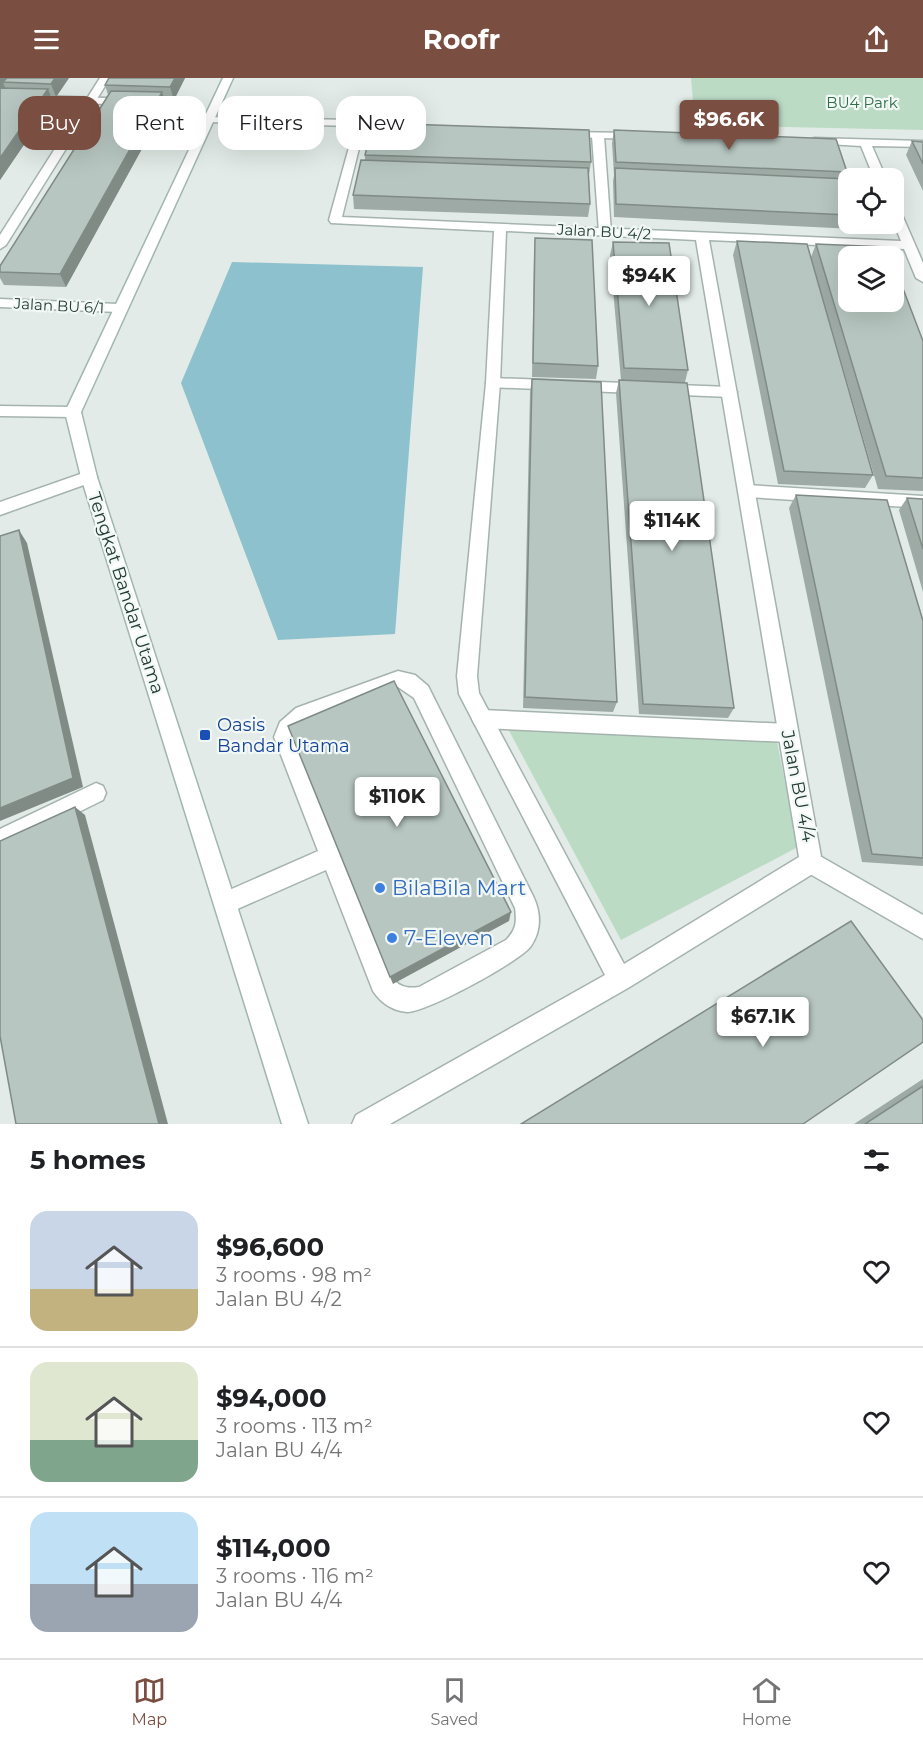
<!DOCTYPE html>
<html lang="en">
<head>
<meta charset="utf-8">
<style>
  body { margin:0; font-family:Montserrat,sans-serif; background:#f6f6f6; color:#202124; height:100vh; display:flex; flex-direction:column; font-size:22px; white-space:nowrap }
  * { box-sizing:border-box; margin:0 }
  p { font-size:20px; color:#757577 }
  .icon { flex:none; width:33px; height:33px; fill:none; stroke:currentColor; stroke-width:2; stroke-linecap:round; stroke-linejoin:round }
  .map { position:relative; height:1046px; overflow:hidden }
  .sheet { display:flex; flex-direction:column; background:#fff; flex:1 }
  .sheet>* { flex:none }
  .hud { position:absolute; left:18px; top:18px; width:600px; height:54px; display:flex; gap:12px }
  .fabs { position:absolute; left:838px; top:90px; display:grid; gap:12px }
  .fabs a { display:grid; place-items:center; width:66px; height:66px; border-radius:12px; background:#fff; box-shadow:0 6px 24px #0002; font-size:30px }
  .price { position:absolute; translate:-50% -51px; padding:0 14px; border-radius:6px; background:#fff; color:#222; font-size:20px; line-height:39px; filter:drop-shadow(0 2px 3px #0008) }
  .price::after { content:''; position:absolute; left:50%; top:36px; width:18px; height:14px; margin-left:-9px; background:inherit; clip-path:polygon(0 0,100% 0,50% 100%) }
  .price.active { background:#7a4e40; color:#fff }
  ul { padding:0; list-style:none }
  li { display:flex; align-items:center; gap:18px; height:150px; padding:0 30px }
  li+li { border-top:2px solid #e0e0e0 }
  li span { display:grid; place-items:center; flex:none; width:168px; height:120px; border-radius:18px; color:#555 }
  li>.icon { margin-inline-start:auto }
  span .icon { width:72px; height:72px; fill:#fffc; stroke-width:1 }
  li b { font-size:26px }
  h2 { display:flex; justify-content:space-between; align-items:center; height:72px; padding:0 30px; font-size:26px }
  .pill { padding:0 21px; border-radius:18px; background:#fff; box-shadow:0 6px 24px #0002; font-size:21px; line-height:54px }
  .pill.active { background:#7a4e40; color:#fff }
  header { display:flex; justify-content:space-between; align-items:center; height:78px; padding:0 30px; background:#7a4e40; color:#fff; font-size:27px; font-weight:700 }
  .menu { display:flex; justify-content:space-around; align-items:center; height:84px; border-top:2px solid #e0e0e0; background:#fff; font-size:16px; color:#757577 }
  .menu a { display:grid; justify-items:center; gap:3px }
  .menu .active { color:#7a4e40 }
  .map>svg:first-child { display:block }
  .green { fill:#bcdbc5 }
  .water { fill:#8dc1cd }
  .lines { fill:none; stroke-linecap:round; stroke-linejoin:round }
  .lane-casing { stroke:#a5b3ae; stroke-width:3 }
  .street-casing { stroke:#a5b3ae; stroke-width:3 }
  .secondary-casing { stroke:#a1b6af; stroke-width:3 }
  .lane { fill:#fff; fill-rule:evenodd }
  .street { fill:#fff; fill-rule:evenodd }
  .secondary { fill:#fff; fill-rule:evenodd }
  .wall { fill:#9daaa5 }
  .shaded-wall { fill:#808b86 }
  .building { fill:#b7c6c0; stroke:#808b86; stroke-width:1.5 }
  .transit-dot { fill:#1a4fb4; stroke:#f2f8f5; stroke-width:2 }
  .shop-dot { fill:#3f7fe0; stroke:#f2f8f5; stroke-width:2 }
  .labels { text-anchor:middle; stroke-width:4.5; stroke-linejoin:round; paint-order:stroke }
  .far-park-label { font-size:15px; fill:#306f4a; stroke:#f2f8f5 }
  .far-street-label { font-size:15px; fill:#233b35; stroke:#f2f8f5 }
  .street-label { font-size:18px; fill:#233b35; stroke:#f2f8f5 }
  .transit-label { font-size:18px; fill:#164399; stroke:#f2f8f5; text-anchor:start }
  .near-shop-label { font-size:21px; fill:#366cbe; stroke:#f2f8f5; text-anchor:start }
</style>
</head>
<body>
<header><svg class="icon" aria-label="menu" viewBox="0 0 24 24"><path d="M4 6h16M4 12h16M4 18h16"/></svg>Roofr<svg class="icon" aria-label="share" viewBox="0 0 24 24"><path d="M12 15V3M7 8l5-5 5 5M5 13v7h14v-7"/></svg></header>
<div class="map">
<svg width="923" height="1046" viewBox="0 0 923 1046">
  <rect width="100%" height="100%" fill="#e2ebe7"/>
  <g class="green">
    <polygon points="691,0 923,0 923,52 695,47"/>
    <polygon points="507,649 777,664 798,769 621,862"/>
  </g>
  <polygon class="water" points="232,184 423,189 395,556 278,562 181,305"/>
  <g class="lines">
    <defs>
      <g id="lane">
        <polygon points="0,17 177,22 182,25 177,28 0,23"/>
        <polygon points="204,39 350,42 355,45 350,48 208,44 203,41"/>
        <polygon points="598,55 604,58 611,154 605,158 599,154 592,58"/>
        <polygon points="493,300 730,309 737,314 730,319 488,309 486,305"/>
        <polygon points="0,328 73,329 81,334 73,339 0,338"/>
        <polygon points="747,407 923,418 923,430 747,419 739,413"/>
        <path d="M398,593L415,597L428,608L534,820C541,836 541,853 531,868C521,883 425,935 407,934C393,933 381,925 373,913L326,792L226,836L218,833L215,825L218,817L318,773L274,659L280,644L296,630ZM398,609L414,620L515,830C517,844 516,852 506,862L419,909C405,911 398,908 390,897L294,659L310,642Z"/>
        <polygon points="482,632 788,646 795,649 798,655 795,661 788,664 482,650 475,647 472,641 475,635"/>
        <polygon points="96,705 103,708 106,715 103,722 0,773 0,751"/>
        <polygon points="811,773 923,837 923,861 803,792 800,784 803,776"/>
      </g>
      <g id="street">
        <polygon points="100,0 110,0 6,167 0,171 0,157"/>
        <path d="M356,44L365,46L342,139L901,163L894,146V128L900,132L923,185V204L916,200L904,171L709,162L822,784L819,792L628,910L390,1046H352L356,1037L605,897L459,616L457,598L486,305L494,153L331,145L329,142ZM506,153L696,162L799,779L624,886L479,615L477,598L500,305Z"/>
        <polygon points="561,54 636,55 642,58 636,61 565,59 561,58"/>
        <polygon points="814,60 923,63 923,69 872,68 886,100 874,100 861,68 810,65 808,63"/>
        <polygon points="0,221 118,226 125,230 118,234 0,229"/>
        <polygon points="89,393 95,395 97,399 95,403 0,437 0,424"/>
      </g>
      <polygon id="secondary" points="223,0 233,0 81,334 97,399 308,1046 282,1046 81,399 65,334"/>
    </defs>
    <use href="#lane" class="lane-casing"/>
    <use href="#street" class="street-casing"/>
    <use href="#secondary" class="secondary-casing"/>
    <use href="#lane" class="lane"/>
    <use href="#street" class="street"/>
    <use href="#secondary" class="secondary"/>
  </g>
  <g class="wall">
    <polygon points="0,0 69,0 56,19 51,19 53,24 0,102"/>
    <polygon points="185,0 174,22 164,21 166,27 66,209 4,207 0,200 0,188 108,17 105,7"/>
    <polygon points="614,52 847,94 844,101 849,103 849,146 857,146 854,151 614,139 613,103 614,97 612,65"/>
    <polygon points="912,63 923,64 923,113 906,77"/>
    <polygon points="365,77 591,84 589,97 590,126 588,139 354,131 353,117 365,83"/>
    <polygon points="535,160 598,288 596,301 532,299 534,173"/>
    <polygon points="737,163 811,179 816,166 923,263 923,413 878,411 822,217 873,397 865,410 778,406 733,177"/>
    <polygon points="613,164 688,292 685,304 734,630 728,640 639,636 616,315 619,302 621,302 610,177"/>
    <polygon points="532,301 617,624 613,634 523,630 530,314"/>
    <polygon points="796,417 923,543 923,788 862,784 789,430"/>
    <polygon points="907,420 923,421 923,514 899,432"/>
    <polygon points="923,1001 923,1046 854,1046"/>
  </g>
  <g class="shaded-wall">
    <polygon points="0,0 13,0 3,4 5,10 0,16"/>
    <polygon points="55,0 69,0 56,19 51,6"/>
    <polygon points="175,0 185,0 174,22 170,9"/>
    <polygon points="48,11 53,24 0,102 0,80"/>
    <polygon points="162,14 166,27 66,209 60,196"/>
    <polygon points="19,452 27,465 83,709 0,743 0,730"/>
    <polygon points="75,729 85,737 168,1046 159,1046"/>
    <polygon points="511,834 509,843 393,906 390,899"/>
  </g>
  <g class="building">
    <polygon points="7,0 55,0 51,6 3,4"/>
    <polygon points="109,0 175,0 170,9 105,7"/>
    <polygon points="0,10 48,11 0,80"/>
    <polygon points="111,13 162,14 60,196 0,194 0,188"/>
    <polygon points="373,45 589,52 591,84 365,77"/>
    <polygon points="614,52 836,61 847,94 616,84"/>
    <polygon points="912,63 923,64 923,86"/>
    <polygon points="361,82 588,90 590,126 353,117"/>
    <polygon points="615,90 848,101 849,137 616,126"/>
    <polygon points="535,160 592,162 598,288 533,285"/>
    <polygon points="737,163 807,166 873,397 784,393"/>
    <polygon points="613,164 669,165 688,292 624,290"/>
    <polygon points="816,166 887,169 891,178 849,178 849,224 894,224 894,187 923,263 923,400 886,398"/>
    <polygon points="532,301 601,304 617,624 525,619"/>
    <polygon points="619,302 687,305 734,630 643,626"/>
    <polygon points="796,417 887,422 923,543 923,780 872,776"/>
    <polygon points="907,420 923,421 923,471"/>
    <polygon points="19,452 73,700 0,730 0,458"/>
    <polygon points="394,603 511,834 390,899 288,648"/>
    <polygon points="75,729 159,1046 16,1046 0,958 0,763"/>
    <polygon points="851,843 923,942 923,964 803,1046 521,1046"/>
    <polygon points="923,1008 923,1046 865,1046"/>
  </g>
  <rect class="transit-dot" x="199" y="651" width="12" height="12" rx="3"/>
  <g class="shop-dot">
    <circle cx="380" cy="810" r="6"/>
    <circle cx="392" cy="860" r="6"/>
  </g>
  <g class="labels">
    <g class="far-park-label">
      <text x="862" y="30">BU4 Park</text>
    </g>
    <g class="far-street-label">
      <text transform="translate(604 154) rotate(3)" y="5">Jalan BU 4/2</text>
      <text transform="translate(59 228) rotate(3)" y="5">Jalan BU 6/1</text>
    </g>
    <g class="street-label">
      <text transform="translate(126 515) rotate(72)" y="6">Tengkat Bandar Utama</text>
      <text transform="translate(798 708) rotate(79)" y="6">Jalan BU 4/4</text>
    </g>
    <g class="transit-label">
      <text x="217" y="653">Oasis<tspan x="217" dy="21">Bandar Utama</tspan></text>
    </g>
    <g class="near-shop-label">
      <text x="392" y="817">BilaBila Mart</text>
      <text x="404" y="867">7-Eleven</text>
    </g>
  </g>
</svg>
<div class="fabs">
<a><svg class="icon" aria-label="locate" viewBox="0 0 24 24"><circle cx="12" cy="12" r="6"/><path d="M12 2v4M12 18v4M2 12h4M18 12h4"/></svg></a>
<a><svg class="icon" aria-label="layers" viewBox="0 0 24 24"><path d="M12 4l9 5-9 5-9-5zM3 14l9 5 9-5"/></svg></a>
</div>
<b class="price active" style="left:729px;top:73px">$96.6K</b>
<b class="price" style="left:649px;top:229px">$94K</b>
<b class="price" style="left:672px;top:474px">$114K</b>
<b class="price" style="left:397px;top:750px">$110K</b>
<b class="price" style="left:763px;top:970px">$67.1K</b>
<div class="hud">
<a class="pill active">Buy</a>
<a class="pill">Rent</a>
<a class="pill">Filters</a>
<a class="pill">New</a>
</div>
</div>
<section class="sheet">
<h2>5 homes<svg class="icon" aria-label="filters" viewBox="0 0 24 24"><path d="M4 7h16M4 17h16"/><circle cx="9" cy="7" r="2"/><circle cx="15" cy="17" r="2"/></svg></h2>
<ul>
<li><span style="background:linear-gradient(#c9d6e8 65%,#c2b280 0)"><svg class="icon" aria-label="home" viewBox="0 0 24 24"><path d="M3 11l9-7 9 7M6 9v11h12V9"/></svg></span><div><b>$96,600</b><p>3 rooms · 98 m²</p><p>Jalan BU 4/2</p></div><svg class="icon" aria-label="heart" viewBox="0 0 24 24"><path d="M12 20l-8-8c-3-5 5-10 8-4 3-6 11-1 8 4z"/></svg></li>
<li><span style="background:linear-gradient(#dfe7d0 65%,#7fa58c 0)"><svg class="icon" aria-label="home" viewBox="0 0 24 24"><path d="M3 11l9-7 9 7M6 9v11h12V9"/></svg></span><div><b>$94,000</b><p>3 rooms · 113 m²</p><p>Jalan BU 4/4</p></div><svg class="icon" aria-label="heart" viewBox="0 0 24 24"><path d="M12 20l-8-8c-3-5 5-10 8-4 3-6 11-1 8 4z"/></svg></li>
<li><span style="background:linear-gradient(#bfe0f5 60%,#9aa5b1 0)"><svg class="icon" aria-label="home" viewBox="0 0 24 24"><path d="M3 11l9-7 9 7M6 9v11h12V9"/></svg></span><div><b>$114,000</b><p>3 rooms · 116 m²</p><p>Jalan BU 4/4</p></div><svg class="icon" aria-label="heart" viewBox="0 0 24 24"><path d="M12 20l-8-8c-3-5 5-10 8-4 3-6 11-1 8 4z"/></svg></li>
</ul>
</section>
<nav class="menu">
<a class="active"><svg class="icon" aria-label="map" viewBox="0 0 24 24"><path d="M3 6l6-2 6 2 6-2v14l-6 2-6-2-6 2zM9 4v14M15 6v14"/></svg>Map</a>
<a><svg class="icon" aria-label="saved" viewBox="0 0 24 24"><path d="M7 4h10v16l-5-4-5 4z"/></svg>Saved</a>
<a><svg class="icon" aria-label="home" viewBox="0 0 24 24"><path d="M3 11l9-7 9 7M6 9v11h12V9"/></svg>Home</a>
</nav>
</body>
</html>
